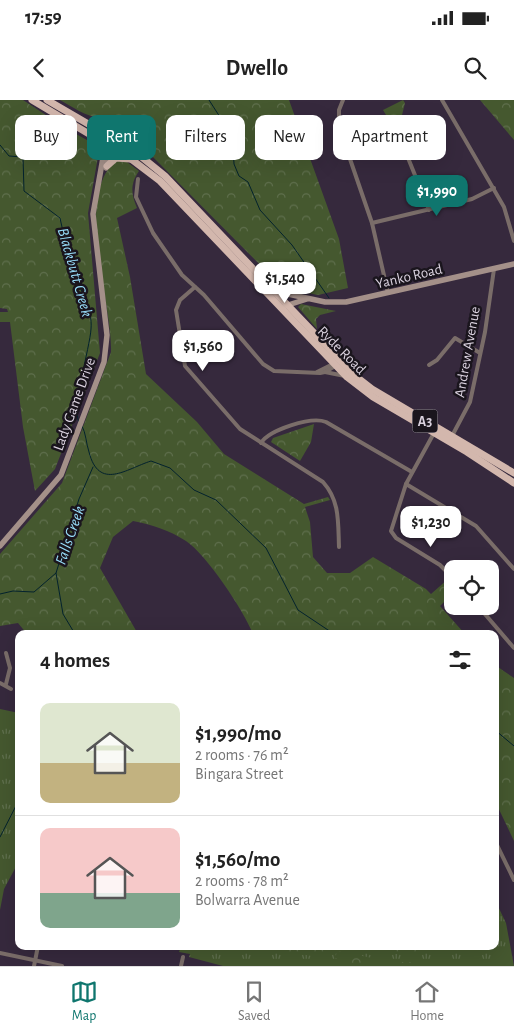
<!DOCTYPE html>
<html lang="en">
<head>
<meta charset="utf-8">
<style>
  body { margin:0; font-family:"Alegreya Sans",sans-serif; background:#f6f6f6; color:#222; height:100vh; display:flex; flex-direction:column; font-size:19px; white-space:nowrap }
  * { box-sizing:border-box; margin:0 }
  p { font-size:16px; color:#767676 }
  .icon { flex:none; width:28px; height:28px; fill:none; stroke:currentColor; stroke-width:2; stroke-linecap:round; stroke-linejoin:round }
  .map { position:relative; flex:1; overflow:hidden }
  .sheet { position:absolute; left:15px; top:530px; width:484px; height:320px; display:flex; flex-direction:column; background:#fff; border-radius:10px; box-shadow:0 5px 20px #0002 }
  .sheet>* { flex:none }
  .guide { position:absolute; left:15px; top:15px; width:485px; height:45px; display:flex; gap:10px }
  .controls { position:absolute; left:444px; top:460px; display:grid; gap:10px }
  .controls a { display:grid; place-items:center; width:55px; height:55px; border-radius:10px; background:#fff; box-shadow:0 5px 20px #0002; font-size:25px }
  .price { position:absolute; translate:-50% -42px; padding:0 11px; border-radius:10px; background:#fff; color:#222; font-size:16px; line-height:32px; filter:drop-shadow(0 1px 2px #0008) }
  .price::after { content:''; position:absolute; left:50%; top:30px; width:15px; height:11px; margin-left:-8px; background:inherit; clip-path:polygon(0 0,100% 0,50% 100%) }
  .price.current { background:#0f766e; color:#fff }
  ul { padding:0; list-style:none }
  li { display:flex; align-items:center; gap:15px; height:125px; padding:0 25px }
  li+li { border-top:1px solid #e0e0e0 }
  li span { display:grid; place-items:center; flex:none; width:140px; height:100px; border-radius:10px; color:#555 }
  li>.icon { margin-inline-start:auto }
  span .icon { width:60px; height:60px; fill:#fffc; stroke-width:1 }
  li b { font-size:21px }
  h2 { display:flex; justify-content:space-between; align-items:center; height:60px; padding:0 25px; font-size:21px }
  .pill { padding:0 18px; border-radius:10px; background:#fff; box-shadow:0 5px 20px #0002; font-size:18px; line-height:45px }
  .pill.current { background:#0f766e; color:#fff }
  .status { display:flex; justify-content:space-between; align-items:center; height:35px; padding:0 25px; background:#fff; direction:ltr }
  .status svg { height:14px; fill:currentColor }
  header { display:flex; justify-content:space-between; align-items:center; height:65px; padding:0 25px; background:#fff; font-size:22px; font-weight:600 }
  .dock { display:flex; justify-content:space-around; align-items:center; height:70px; border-top:1px solid #e0e0e0; background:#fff; font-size:14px; color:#767676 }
  .dock a { display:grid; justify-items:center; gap:2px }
  .dock .current { color:#0f766e }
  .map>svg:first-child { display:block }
  .grass { fill:url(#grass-tufts) }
  .forest { fill:url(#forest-crowns) }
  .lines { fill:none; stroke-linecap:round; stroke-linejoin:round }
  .stream { stroke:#03222d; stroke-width:1 }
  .minor { stroke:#7a6d69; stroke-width:4 }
  .secondary { stroke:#a49089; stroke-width:5.5 }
  .trunk { stroke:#d3b7ad; stroke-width:7 }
  .labels { text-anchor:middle; stroke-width:5; stroke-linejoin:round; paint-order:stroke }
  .shield { fill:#1a151d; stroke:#a099a5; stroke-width:1 }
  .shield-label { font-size:14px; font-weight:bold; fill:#dad2df }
  .street-label { font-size:15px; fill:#dad2df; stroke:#1a151d }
  .water-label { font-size:16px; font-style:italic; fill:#97dcf9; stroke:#1a151d }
</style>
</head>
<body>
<div class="status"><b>17:59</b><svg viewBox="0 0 49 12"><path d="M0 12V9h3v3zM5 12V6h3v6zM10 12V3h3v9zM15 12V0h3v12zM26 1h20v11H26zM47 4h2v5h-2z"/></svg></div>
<header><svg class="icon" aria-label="back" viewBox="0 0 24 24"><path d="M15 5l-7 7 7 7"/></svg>Dwello<svg class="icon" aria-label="search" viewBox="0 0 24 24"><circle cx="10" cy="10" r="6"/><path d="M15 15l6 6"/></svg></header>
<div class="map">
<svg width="514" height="866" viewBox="0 0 514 866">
  <defs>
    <pattern id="grass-tufts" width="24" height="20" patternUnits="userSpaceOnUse" patternTransform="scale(1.25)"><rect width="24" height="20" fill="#45582f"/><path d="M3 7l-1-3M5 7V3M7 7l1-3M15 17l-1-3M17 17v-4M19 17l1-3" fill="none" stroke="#5f6f4d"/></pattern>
    <pattern id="forest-crowns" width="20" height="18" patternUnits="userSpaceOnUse" patternTransform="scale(1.25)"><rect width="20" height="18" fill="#45582f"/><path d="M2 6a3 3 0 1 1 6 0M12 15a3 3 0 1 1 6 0" fill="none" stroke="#5f6f4d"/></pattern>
  </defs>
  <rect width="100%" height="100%" fill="#36293d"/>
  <g class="grass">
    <polygon points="0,609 19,613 19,761 4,789 0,810"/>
    <polygon points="495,800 506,823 514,866 223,866 189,857 190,854 179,852 181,846 495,846"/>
  </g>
  <g class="forest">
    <polygon points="0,0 23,0 58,23 52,33 37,34 21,27 19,32 46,38 58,35 59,29 69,30 94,44 98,57 88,113 100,253 55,369 35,391 23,327 10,222 0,222 0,212 8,212 7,209 0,208"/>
    <path d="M60,0H289L339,139L348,188L318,195L283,188L145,49L115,31L107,16C93,22 73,7 60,0Z"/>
    <polygon points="403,0 405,3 399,27 394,28 383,10"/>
    <polygon points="480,0 514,0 514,40"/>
    <path d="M118,59L127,62L139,71C130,84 131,94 137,108L117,118L130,177L146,274L197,322L224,354L304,404L328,397L330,400L305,407L310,422L313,457L327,473H350L373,457L426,489L431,494L448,479L452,484V494L440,506L465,534H253C244,511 206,454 186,441C169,430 153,425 133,421L113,437L100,468L138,534H27L18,523L0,526V454L62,383L111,252C113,203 72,94 118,59Z"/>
    <polygon points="301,204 336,211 320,215 316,219 317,229 298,207"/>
    <polygon points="314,324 311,342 300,361 271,342 273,338"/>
    <polygon points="495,565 514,578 514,741 495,701"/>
    <polygon points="257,846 310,846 323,849 327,853 327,856 317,857"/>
    <polygon points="393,846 420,846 420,855 418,860 420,866 397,866 396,862 416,862 417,859 410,854 394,854"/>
    <path d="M339,851L372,858L375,862C366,866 343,864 334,857Z"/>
  </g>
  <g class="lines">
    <g class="stream">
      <polyline points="209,0 227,28 233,46 234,64 239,76 248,82 260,110 292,145 329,198"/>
      <path d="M0,45L9,56L23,57L24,91L60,118C64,135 67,154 73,170C79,188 93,209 91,229C90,247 71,310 79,322"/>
      <path d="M82,326C86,333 86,343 89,352C99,391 126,369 151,361L170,368L194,390L216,400L266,448L298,510L334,534"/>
      <polyline points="0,494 13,491 34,492 56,473"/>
      <polyline points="75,534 63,514 56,473 79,399 93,367"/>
      <polyline points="495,630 514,646"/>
      <polyline points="0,737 19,700"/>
    </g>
    <g class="minor">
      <polyline points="343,0 339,10 339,27 372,123 388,193"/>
      <polyline points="442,0 504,107 514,141"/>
      <polyline points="398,33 429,110"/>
      <polyline points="138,79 136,97 153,133 182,175 204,195 263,264 274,271 320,273 325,272 337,265"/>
      <polyline points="372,123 472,99 494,88"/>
      <path d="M195,187L180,200L176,210L185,266L240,329L323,382C340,401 338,422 339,447"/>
      <polyline points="429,265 437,260 455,238 480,253"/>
      <polyline points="317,272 335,263"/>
      <polyline points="325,272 345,276"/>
      <polyline points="434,333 406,384 391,431 396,438 440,465 452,477"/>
      <polyline points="452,336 470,302 485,232 494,169"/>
      <path d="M261,343C269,330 311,316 326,322L412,372"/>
      <polyline points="406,384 476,426 514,469"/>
      <polyline points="478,506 514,548"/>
      <polyline points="6,553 10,568 6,584"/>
      <polyline points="0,583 11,589"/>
      <polyline points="495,741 514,780"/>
      <polyline points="0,853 62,866"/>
      <polyline points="34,866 38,846"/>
      <polyline points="181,866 183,857"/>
    </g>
    <g class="secondary">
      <polyline points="106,68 111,47 116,39"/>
      <polyline points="274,191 325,202 346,202 514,164"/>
      <polyline points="285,206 307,199"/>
      <polyline points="0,446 61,375 104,262 107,235 93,114 104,52 111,36"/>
    </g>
    <g class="trunk">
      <polyline points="32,0 131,59 160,81 347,277 373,297 467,352 514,383"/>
      <polyline points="47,0 133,50 165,76 354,275 372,289 514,373"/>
      <polyline points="107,66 116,58 130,59"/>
    </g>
  </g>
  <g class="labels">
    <rect class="shield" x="412.5" y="309.5" width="25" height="23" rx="4"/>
    <g class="shield-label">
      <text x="425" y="326">A3</text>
    </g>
    <g class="street-label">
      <text transform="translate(409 176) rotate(-13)" y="5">Yanko Road</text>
      <text transform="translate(342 250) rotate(45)" y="5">Ryde Road</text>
      <text transform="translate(467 252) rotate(-80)" y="5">Andrew Avenue</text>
      <text transform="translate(74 304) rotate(-70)" y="5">Lady Game Drive</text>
    </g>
    <g class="water-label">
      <text transform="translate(76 172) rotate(74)" y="6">Blackbutt Creek</text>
      <text transform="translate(69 435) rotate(-71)" y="6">Falls Creek</text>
    </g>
  </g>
</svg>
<div class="controls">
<a><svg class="icon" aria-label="locate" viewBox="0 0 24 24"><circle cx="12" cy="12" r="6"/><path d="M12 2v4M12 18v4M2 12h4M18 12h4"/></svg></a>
</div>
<b class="price current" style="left:437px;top:117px">$1,990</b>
<b class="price" style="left:285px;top:204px">$1,540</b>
<b class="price" style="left:203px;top:272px">$1,560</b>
<b class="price" style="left:431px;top:448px">$1,230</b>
<div class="guide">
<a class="pill">Buy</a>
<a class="pill current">Rent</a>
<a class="pill">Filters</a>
<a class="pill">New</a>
<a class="pill">Apartment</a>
</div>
<section class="sheet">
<h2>4 homes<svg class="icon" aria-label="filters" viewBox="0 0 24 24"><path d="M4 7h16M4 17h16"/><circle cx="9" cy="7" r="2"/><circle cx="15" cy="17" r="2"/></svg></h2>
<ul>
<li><span style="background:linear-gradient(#dfe7d0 60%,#c2b280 0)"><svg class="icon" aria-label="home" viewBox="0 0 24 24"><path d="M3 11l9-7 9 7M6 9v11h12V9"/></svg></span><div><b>$1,990/mo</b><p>2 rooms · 76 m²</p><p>Bingara Street</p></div></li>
<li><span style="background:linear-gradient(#f6c9c9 65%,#7fa58c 0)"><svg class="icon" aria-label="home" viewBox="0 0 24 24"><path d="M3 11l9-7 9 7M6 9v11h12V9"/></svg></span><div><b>$1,560/mo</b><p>2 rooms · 78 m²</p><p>Bolwarra Avenue</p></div></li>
</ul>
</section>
</div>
<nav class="dock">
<a class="current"><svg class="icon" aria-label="map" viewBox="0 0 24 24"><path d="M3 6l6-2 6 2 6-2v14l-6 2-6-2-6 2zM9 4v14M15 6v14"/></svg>Map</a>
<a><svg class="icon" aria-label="saved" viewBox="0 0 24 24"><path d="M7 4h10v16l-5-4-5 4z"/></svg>Saved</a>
<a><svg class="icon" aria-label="home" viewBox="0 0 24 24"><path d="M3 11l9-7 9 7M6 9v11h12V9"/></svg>Home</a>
</nav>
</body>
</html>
